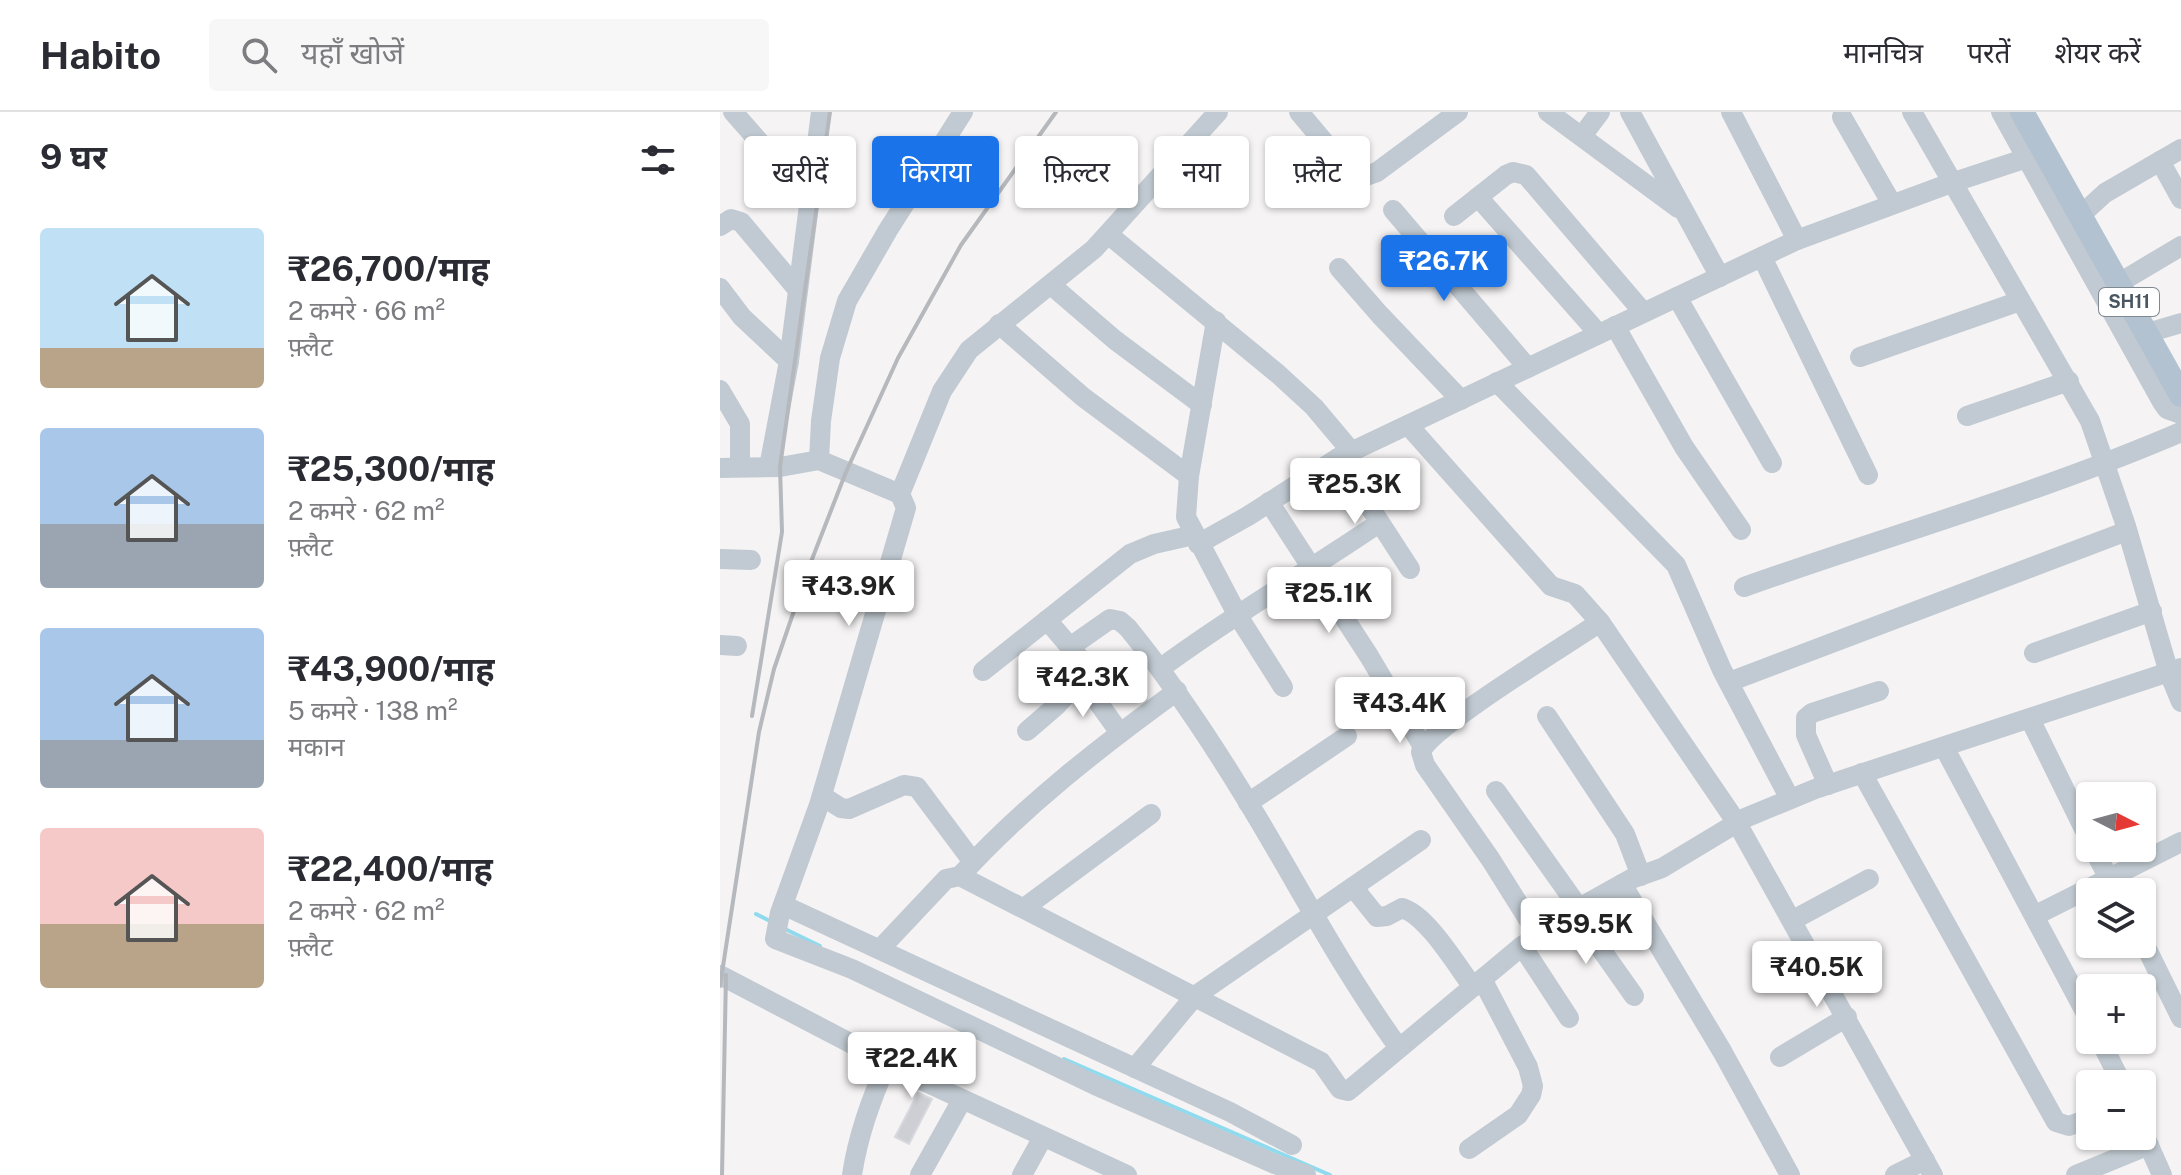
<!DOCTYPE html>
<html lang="hi">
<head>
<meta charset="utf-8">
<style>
  body { margin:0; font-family:"Public Sans","Noto Sans Devanagari",sans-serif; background:#f7f7f7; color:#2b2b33; height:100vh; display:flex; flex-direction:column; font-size:30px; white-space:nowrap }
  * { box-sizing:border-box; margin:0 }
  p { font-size:26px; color:#7c7c81 }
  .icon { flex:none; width:44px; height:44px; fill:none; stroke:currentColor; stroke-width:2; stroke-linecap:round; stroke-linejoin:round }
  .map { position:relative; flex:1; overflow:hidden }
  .panel { display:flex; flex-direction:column; background:#fff; width:720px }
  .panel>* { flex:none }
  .top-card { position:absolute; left:24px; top:24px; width:760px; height:72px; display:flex; gap:16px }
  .needle { width:52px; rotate:96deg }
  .buttons { position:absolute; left:1356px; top:670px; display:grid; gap:16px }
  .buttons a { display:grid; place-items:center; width:80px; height:80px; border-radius:8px; background:#fff; box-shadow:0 2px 6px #0004; font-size:40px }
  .price { position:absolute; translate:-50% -68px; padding:0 18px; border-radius:8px; background:#fff; color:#222; font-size:26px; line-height:52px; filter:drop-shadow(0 2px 4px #0008) }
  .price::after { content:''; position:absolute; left:50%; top:48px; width:24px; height:18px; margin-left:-12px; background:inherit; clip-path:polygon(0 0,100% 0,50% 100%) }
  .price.active { background:#1a73e8; color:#fff }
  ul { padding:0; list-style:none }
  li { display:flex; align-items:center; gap:24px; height:200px; padding:0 40px }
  li span { display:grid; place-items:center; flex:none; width:224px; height:160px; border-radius:8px; color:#555 }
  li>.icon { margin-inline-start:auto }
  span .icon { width:96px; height:96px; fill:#fffc; stroke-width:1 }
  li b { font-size:34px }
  h2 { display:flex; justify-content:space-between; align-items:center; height:96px; padding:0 40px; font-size:34px }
  .pill { padding:0 28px; border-radius:8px; background:#fff; box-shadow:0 2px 6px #0004; font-size:28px; line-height:72px }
  .pill.active { background:#1a73e8; color:#fff }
  header { display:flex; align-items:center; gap:48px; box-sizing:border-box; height:112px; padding:0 40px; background:#fff; border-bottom:2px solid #e1e1e2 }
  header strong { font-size:38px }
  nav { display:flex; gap:44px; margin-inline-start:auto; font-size:28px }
  .search { width:560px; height:72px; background:#f7f7f7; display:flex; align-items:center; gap:20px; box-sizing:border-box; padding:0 28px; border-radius:8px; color:#7c7c81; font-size:30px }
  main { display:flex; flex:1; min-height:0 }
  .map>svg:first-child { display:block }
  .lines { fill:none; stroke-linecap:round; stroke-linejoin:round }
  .stream { stroke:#90daee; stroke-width:4 }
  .building { fill:#cdcfd5; stroke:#d7d9de; stroke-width:2 }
  .minor { stroke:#c1cad2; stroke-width:20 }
  .major { stroke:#b3c2d1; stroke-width:24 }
  .rail { stroke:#b5b8bd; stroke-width:4 }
  .labels { text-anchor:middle; stroke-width:7; stroke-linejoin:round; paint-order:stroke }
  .shield { fill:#fff; stroke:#808990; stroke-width:2 }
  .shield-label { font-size:18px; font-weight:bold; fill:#4a5661 }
</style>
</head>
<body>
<header>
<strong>Habito</strong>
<div class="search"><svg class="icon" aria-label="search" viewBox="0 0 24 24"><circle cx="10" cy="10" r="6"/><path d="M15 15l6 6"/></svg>यहाँ खोजें</div>
<nav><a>मानचित्र</a><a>परतें</a><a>शेयर करें</a></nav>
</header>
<main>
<section class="panel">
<h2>9 घर<svg class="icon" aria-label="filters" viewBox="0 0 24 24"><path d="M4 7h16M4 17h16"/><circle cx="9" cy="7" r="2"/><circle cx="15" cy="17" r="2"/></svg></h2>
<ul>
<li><span style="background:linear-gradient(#bfe0f5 75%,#b9a48a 0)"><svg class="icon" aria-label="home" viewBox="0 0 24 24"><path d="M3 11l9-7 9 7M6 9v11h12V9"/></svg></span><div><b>₹26,700/माह</b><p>2 कमरे · 66 m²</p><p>फ़्लैट</p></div></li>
<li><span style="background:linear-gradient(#a9c7e8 60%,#9aa5b1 0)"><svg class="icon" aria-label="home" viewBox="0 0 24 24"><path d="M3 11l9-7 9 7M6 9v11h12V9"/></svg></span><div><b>₹25,300/माह</b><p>2 कमरे · 62 m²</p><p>फ़्लैट</p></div></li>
<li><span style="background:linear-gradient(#a9c7e8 70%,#9aa5b1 0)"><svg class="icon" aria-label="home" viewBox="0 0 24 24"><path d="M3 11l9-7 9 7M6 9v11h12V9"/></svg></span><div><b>₹43,900/माह</b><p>5 कमरे · 138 m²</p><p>मकान</p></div></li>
<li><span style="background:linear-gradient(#f6c9c9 60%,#b9a48a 0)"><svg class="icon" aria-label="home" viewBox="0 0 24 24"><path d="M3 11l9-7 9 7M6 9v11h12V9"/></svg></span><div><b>₹22,400/माह</b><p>2 कमरे · 62 m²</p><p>फ़्लैट</p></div></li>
</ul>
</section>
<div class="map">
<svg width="1461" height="1063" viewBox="0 0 1461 1063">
  <rect width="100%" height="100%" fill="#f5f3f3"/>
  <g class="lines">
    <g class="stream">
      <polyline points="36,802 50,809"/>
      <polyline points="65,817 100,834"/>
      <polyline points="344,947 610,1063"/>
    </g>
  </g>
  <polygon class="building" points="198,981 212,987 189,1032 175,1025"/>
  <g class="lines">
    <g class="minor">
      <polyline points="13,0 89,86"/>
      <polyline points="579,0 625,55 643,65 657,60 738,0"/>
      <polyline points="828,0 958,96"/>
      <polyline points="910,0 1000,165"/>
      <polyline points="1011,0 1077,128"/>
      <polyline points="1192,0 1370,309 1406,414 1449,561 1461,590"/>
      <polyline points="1281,0 1442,290 1447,297 1461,302"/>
      <polyline points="1122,5 1172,92"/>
      <polyline points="862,24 880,0"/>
      <polyline points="1440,49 1461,87"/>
      <polyline points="758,85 878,221"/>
      <polyline points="673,98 808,256"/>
      <polyline points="1361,103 1385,81 1461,37"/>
      <polyline points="734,104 786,63 793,60 806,63 923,200"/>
      <polyline points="0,114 11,107 21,110 78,178"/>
      <polyline points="389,123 558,262 594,295 631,339"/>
      <polyline points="1042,145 1148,363"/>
      <polyline points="619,156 660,203 741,288"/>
      <polyline points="1399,171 1461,134"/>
      <polyline points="331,173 395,228 482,293"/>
      <polyline points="0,176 22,205 69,249"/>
      <polyline points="957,185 1052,351"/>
      <polyline points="496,209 469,364 466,405 518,504 563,575"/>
      <polyline points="279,212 363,285 469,364"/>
      <polyline points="895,214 964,335 1021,418"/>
      <polyline points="1427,221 1461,211"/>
      <polyline points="1140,245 1300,189"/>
      <polyline points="777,270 956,453 1002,558 1070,687"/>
      <polyline points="0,278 20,312 20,355"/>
      <polyline points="1247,304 1349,269"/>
      <polyline points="688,313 831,474 855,482 880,510 1017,711 1213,1063"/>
      <polyline points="618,346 690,457"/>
      <polyline points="99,348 101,309 110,246 127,189 168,118 243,0"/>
      <polyline points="49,355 69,249 101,0"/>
      <polyline points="0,356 60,355 99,348 180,382 186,396 99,693 60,801 55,827 132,857 375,973 555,1052 586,1063"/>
      <polyline points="180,382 222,279 249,238 374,137 498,0"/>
      <polyline points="549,390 649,544 703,635"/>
      <polyline points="478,432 528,404 618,346 1077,128 1231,71 1307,46"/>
      <polyline points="0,447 31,448"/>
      <path d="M1024,475C1170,423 1319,381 1461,320"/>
      <polyline points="0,533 17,534"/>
      <path d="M350,535L390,507L400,509L408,516C464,585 512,661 557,739C596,806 633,873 679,936"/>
      <polyline points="1314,541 1432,499"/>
      <path d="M441,556C511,504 587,460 659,411"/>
      <polyline points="263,559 410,442 434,432 474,423"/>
      <polyline points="362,568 400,621"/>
      <polyline points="1009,570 1407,419"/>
      <polyline points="827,604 905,722 921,764"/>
      <polyline points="1310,607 1370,729"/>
      <polyline points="307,619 336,594 366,561 362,549 327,508"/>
      <polyline points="1224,635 1370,909"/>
      <polyline points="1142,661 1336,1010 1349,1014 1370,1006"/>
      <polyline points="1108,673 1086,623 1086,606 1092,601 1159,579"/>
      <polyline points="776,679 859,796"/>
      <polyline points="102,684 121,696 129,697 184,673 197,675 253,750"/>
      <polyline points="528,691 627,624"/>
      <polyline points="1373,736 1396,780"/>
      <path d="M240,764C305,693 380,635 457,579"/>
      <polyline points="902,772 1002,939 1070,1063"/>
      <path d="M633,775L657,805L667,804L682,796C707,803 737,854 753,875"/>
      <polyline points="63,793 510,1000 572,1033"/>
      <polyline points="304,796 431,702"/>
      <polyline points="854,799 914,884"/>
      <polyline points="1316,803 1461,730"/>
      <polyline points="1073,808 1149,767"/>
      <path d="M818,823L771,748L705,653L701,640C710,615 850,531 880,510"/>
      <polyline points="1422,827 1461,906"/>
      <polyline points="802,834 849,906"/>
      <polyline points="160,837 226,767 240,764 601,950 620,977 628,979 802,834 859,796 911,767 942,756 1025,706 1095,677 1461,556"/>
      <polyline points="0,863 199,967 407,1063"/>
      <polyline points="1380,928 1402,972"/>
      <polyline points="1060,945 1127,905"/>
      <polyline points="415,956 475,884 701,728"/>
      <polyline points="1422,1018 1442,1063"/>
      <polyline points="749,1037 798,1003 811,983 813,974 808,955 762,867"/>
      <path d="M132,1063C138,1023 151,988 167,951"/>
      <polyline points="200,1063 242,988"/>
      <polyline points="302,1063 323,1025"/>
      <polyline points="1175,1063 1205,1048"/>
      <polyline points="1356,1063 1429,1033"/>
    </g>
    <polyline class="major" points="1302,0 1461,283"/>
    <g class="rail">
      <polyline points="32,604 62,420 60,355 110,0"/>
      <polyline points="0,874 39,620 54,557 89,455 126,360 178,246 241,133 336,0"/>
      <polyline points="2,1063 6,863"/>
    </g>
  </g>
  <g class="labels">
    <rect class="shield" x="1379" y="176" width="60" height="28" rx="6"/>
    <g class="shield-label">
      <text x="1409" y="196">SH11</text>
    </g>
  </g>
</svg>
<div class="buttons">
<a><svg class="needle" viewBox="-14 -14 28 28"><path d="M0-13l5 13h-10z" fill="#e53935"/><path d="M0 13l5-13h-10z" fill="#7c7c81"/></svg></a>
<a><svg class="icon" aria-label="layers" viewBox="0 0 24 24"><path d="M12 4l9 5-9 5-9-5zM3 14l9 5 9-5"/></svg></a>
<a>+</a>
<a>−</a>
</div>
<b class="price active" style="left:724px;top:191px">₹26.7K</b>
<b class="price" style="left:635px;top:414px">₹25.3K</b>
<b class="price" style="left:129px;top:516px">₹43.9K</b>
<b class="price" style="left:609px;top:523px">₹25.1K</b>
<b class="price" style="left:363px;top:607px">₹42.3K</b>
<b class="price" style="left:680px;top:633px">₹43.4K</b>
<b class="price" style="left:866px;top:854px">₹59.5K</b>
<b class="price" style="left:1097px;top:897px">₹40.5K</b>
<b class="price" style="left:192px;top:988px">₹22.4K</b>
<div class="top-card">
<a class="pill">खरीदें</a>
<a class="pill active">किराया</a>
<a class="pill">फ़िल्टर</a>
<a class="pill">नया</a>
<a class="pill">फ़्लैट</a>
</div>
</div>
</main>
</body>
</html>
